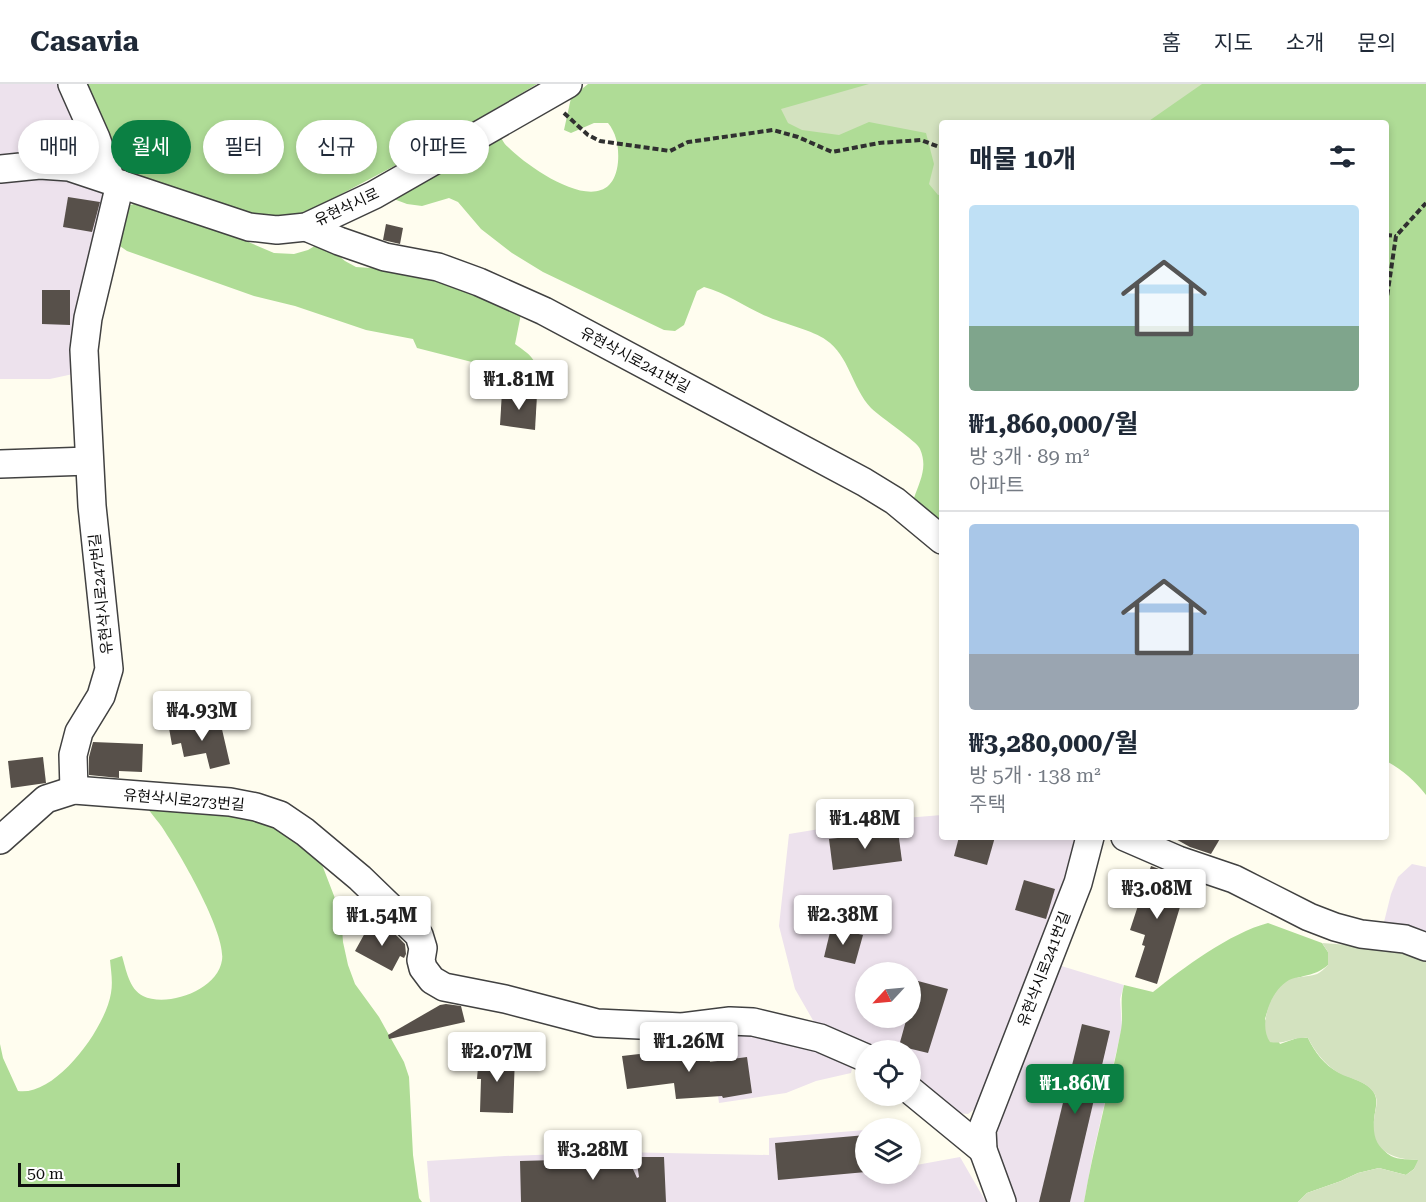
<!DOCTYPE html>
<html lang="ko">
<head>
<meta charset="utf-8">
<style>
  body { margin:0; font-family:"Roboto Serif","Noto Sans KR",serif; background:#f6f6f7; color:#1f2937; height:100vh; display:flex; flex-direction:column; font-size:22px; white-space:nowrap }
  * { box-sizing:border-box; margin:0 }
  p { font-size:20px; color:#747a83 }
  .icon { flex:none; width:33px; height:33px; fill:none; stroke:currentColor; stroke-width:2; stroke-linecap:round; stroke-linejoin:round }
  .map { position:relative; flex:1; overflow:hidden }
  .side { position:absolute; left:939px; top:36px; width:450px; height:720px; display:flex; flex-direction:column; background:#fff; border-radius:6px; box-shadow:0 3px 9px #0003 }
  .side>* { flex:none }
  .top-card { position:absolute; left:18px; top:36px; width:570px; height:54px; display:flex; gap:12px }
  .needle { width:39px; rotate:244deg }
  .controls { position:absolute; left:855px; top:878px; display:grid; gap:12px }
  .controls a { display:grid; place-items:center; width:66px; height:66px; border-radius:50%; background:#fff; box-shadow:0 3px 9px #0003; font-size:30px }
  .scale { position:absolute; left:18px; bottom:15px; width:162px; box-sizing:border-box; padding-left:6px; border:3px solid #0e0e0e; border-top:0; font-size:16px; line-height:21px; white-space:nowrap; color:#0e0e0e; -webkit-text-stroke:4px #fff; paint-order:stroke }
  .price { position:absolute; translate:-50% -51px; padding:0 14px; border-radius:6px; background:#fff; color:#222; font-size:20px; line-height:39px; filter:drop-shadow(0 2px 3px #0008) }
  .price::after { content:''; position:absolute; left:50%; top:36px; width:18px; height:14px; margin-left:-9px; background:inherit; clip-path:polygon(0 0,100% 0,50% 100%) }
  .price.current { background:#0b8043; color:#fff }
  ul { padding:0; list-style:none }
  li { display:grid; align-content:center; gap:12px; height:318px; padding:0 30px }
  li+li { border-top:2px solid #e0e1e3 }
  li span { display:grid; place-items:center; height:186px; border-radius:6px; color:#555 }
  li>.icon { margin-inline-start:auto }
  span .icon { width:108px; height:108px; fill:#fffc; stroke-width:1 }
  li b { font-size:26px }
  h2 { display:flex; justify-content:space-between; align-items:center; height:72px; padding:0 30px; font-size:26px }
  .tag { padding:0 21px; border-radius:27px; background:#fff; box-shadow:0 3px 9px #0003; font-size:21px; line-height:54px }
  .tag.current { background:#0b8043; color:#fff }
  header { display:flex; align-items:center; gap:36px; box-sizing:border-box; height:84px; padding:0 30px; background:#fff; border-bottom:2px solid #e0e1e3 }
  header strong { font-size:28px }
  nav { display:flex; gap:33px; margin-inline-start:auto; font-size:21px }
  .map>svg:first-child { display:block }
  .industrial { fill:#ede2ed; fill-rule:evenodd }
  .forest { fill:#afdc96 }
  .cemetery { fill:#d3e2bf }
  .building { fill:#57504a }
  .lines { fill:none; stroke-linecap:round; stroke-linejoin:round }
  .minor-casing { stroke:#414141; stroke-width:30 }
  .path { stroke:#303030; stroke-width:4; stroke-dasharray:6 3; stroke-linecap:butt }
  .minor { stroke:#fff; stroke-width:27 }
  .labels { text-anchor:middle; stroke-width:6; stroke-linejoin:round; paint-order:stroke }
  .street-label { font-size:15px; fill:#0e0e0e; stroke:#fff }
</style>
</head>
<body>
<header>
<strong>Casavia</strong>
<nav><a>홈</a><a>지도</a><a>소개</a><a>문의</a></nav>
</header>
<div class="map">
<svg width="1426" height="1118" viewBox="0 0 1426 1118">
  <rect width="100%" height="100%" fill="#fffdef"/>
  <g class="industrial">
    <polygon points="0,0 63,0 86,53 83,65 72,70 0,76"/>
    <polygon points="36,89 103,104 107,118 73,290 50,295 0,295 0,93"/>
    <path d="M942,731V753H1077L1070,784L977,1023L968,1030L956,1029L911,998L910,966H866L818,945L795,905L779,842L789,750L868,737ZM866,888H910V933H866Z"/>
    <polygon points="1412,780 1426,783 1426,856 1382,846 1391,810 1398,793"/>
    <polygon points="1058,881 1124,901 1120,915 1122,943 1093,1070 1084,1118 1015,1118 1000,1073 997,1056 998,1038"/>
    <polygon points="709,947 780,952 853,981 851,989 816,997 786,1009 719,1019"/>
    <polygon points="865,1046 866,1089 910,1089 911,1082 960,1073 986,1118 430,1118 427,1077 505,1072 616,1068 769,1071 769,1054"/>
  </g>
  <g class="forest">
    <path d="M81,0H537L434,61L313,125C297,130 284,133 267,132C240,131 138,102 118,85C111,78 87,14 81,0Z"/>
    <path d="M588,0H1426V711C1415,697 1402,685 1386,677V39H942V438L914,414C920,397 928,383 920,365C917,357 881,334 871,324C852,304 849,271 826,256C815,247 781,239 766,232C745,223 726,209 704,203L697,207L684,241L675,247L664,246L543,188L512,169L481,145L458,118L449,114L422,122L407,120L391,114L498,47C501,53 503,59 508,63C531,86 612,142 618,78C619,64 617,50 608,39H594L571,49L564,46L571,14Z"/>
    <path d="M134,120L232,151L274,169L294,170L308,166L318,160L327,162L345,177L356,183L401,186L428,191L522,225L515,260C530,271 537,274 538,295L417,264L413,255L366,246L295,222L254,212L127,167L117,160L127,122Z"/>
    <path d="M145,721L203,725L279,742L321,778L341,830L343,858L348,881L355,900L379,933L404,978L409,993L413,1071L419,1114L422,1118H0V960L3,974L18,1007C56,1013 106,943 111,909C113,898 111,887 110,876L122,872C126,885 129,905 143,912C167,924 218,906 222,876C226,850 183,775 167,751C161,740 152,731 145,721Z"/>
    <path d="M1268,839L1322,859L1328,868V881C1315,892 1306,890 1292,896C1277,901 1269,921 1265,935L1280,960L1300,953L1308,954C1314,967 1325,982 1338,988C1348,993 1360,996 1368,1002C1381,1012 1375,1023 1374,1036C1373,1049 1380,1066 1391,1072C1398,1076 1411,1075 1419,1076L1414,1085L1406,1091L1379,1084L1358,1089L1341,1097L1307,1109L1298,1118H1084C1094,1060 1110,1004 1121,946C1124,930 1119,918 1124,901L1153,908C1183,884 1230,849 1268,839Z"/>
  </g>
  <g class="cemetery">
    <polygon points="869,0 1202,0 1146,39 942,39 942,110 938,111 929,100 934,80 926,49 869,38 839,51 802,46 788,39 781,25"/>
    <path d="M1322,859C1358,862 1393,861 1426,878V1118H1298L1307,1109L1341,1097L1358,1089L1379,1084L1406,1091L1414,1085L1418,1076C1393,1075 1371,1068 1374,1036C1374,1027 1380,1018 1374,1009C1365,995 1346,995 1334,986C1323,978 1314,966 1308,954C1294,952 1285,961 1270,958C1258,941 1270,907 1289,896C1297,892 1308,893 1317,890C1321,888 1325,884 1328,881V868Z"/>
  </g>
  <g class="building">
    <polygon points="68,113 100,118 92,148 63,143"/>
    <polygon points="386,140 403,144 400,160 383,156"/>
    <polygon points="42,206 70,206 70,241 42,240"/>
    <polygon points="502,308 537,311 535,346 500,341"/>
    <polygon points="206,636 208,644 221,641 230,680 210,685 206,669 184,673 181,659 172,661 169,644"/>
    <polygon points="93,658 143,660 142,688 119,687 119,694 89,691 89,673"/>
    <polygon points="43,673 46,699 11,704 8,677"/>
    <polygon points="898,747 902,777 833,786 829,755"/>
    <polygon points="959,753 995,753 987,781 954,772"/>
    <polygon points="1172,753 1221,753 1211,770 1190,763"/>
    <polygon points="1151,782 1188,796 1157,900 1135,893 1145,862 1142,861 1145,851 1130,846"/>
    <polygon points="1024,796 1055,805 1046,835 1015,826"/>
    <polygon points="371,838 389,848 391,846 405,860 406,870 404,874 400,872 392,887 355,867"/>
    <polygon points="831,844 863,851 855,880 824,873"/>
    <polygon points="918,897 948,905 928,969 899,962 907,933 910,933 910,923"/>
    <polygon points="446,920 461,922 465,938 389,955 388,951 440,921"/>
    <polygon points="1082,940 1110,947 1081,1071 1070,1118 1039,1118"/>
    <polygon points="691,964 691,966 708,964 710,978 747,973 752,1009 723,1014 722,1012 676,1015 674,999 627,1005 622,972"/>
    <polygon points="479,970 515,972 513,1029 480,1028 481,995 477,995"/>
    <polygon points="866,1051 866,1088 778,1096 775,1059"/>
    <polygon points="636,1073 664,1073 666,1118 521,1118 520,1077 628,1074 637,1094 639,1093"/>
  </g>
  <g class="lines">
    <defs>
      <g id="minor">
        <polyline points="72,0 96,54 111,96"/>
        <polyline points="0,85 40,81 69,83 249,143 277,146 306,143 374,111 568,0"/>
        <polyline points="306,143 339,157 385,173 438,183 479,198 544,227 864,398 895,417 942,456"/>
        <polyline points="0,380 89,377"/>
        <polyline points="74,706 73,671 79,648 101,612 109,585 92,422 84,266 88,234 120,100"/>
        <polyline points="1125,753 1178,776 1234,795 1309,833 1335,843 1361,850 1405,855 1426,863"/>
        <polyline points="0,756 46,715 74,706 230,718 256,723 280,731 305,748 360,794 419,851 423,864 421,876 423,884 432,896 444,903 505,915 597,939 682,943 730,937 753,938 820,954 866,974"/>
        <polyline points="910,1006 983,1066"/>
        <polyline points="1002,1118 983,1066 982,1046 1078,799 1090,753"/>
      </g>
    </defs>
    <use href="#minor" class="minor-casing"/>
    <g class="path">
      <polyline points="564,29 588,51 600,57 670,67 688,58 773,46 798,53 832,68 879,59 921,56 942,64"/>
      <polyline points="1386,151 1396,152"/>
      <polyline points="1386,220 1396,152 1426,119"/>
    </g>
    <use href="#minor" class="minor"/>
  </g>
  <g class="labels">
    <g class="street-label">
      <text transform="translate(347 123) rotate(-25)" y="5">유현삭시로</text>
      <text transform="translate(635 276) rotate(28)" y="5">유현삭시로241번길</text>
      <text transform="translate(101 510) rotate(-96)" y="5">유현삭시로247번길</text>
      <text transform="translate(184 716) rotate(5)" y="5">유현삭시로273번길</text>
      <text transform="translate(1044 885) rotate(-69)" y="5">유현삭시로241번길</text>
    </g>
  </g>
</svg>
<div class="controls">
<a><svg class="needle" viewBox="-14 -14 28 28"><path d="M0-13l5 13h-10z" fill="#e53935"/><path d="M0 13l5-13h-10z" fill="#747a83"/></svg></a>
<a><svg class="icon" aria-label="locate" viewBox="0 0 24 24"><circle cx="12" cy="12" r="6"/><path d="M12 2v4M12 18v4M2 12h4M18 12h4"/></svg></a>
<a><svg class="icon" aria-label="layers" viewBox="0 0 24 24"><path d="M12 4l9 5-9 5-9-5zM3 14l9 5 9-5"/></svg></a>
</div>
<div class="scale">50 m</div>
<b class="price" style="left:519px;top:327px">₩1.81M</b>
<b class="price" style="left:202px;top:658px">₩4.93M</b>
<b class="price" style="left:865px;top:766px">₩1.48M</b>
<b class="price" style="left:1157px;top:836px">₩3.08M</b>
<b class="price" style="left:843px;top:862px">₩2.38M</b>
<b class="price" style="left:382px;top:863px">₩1.54M</b>
<b class="price" style="left:689px;top:989px">₩1.26M</b>
<b class="price" style="left:497px;top:999px">₩2.07M</b>
<b class="price current" style="left:1075px;top:1031px">₩1.86M</b>
<b class="price" style="left:593px;top:1097px">₩3.28M</b>
<div class="top-card">
<a class="tag">매매</a>
<a class="tag current">월세</a>
<a class="tag">필터</a>
<a class="tag">신규</a>
<a class="tag">아파트</a>
</div>
<section class="side">
<h2>매물 10개<svg class="icon" aria-label="filters" viewBox="0 0 24 24"><path d="M4 7h16M4 17h16"/><circle cx="9" cy="7" r="2"/><circle cx="15" cy="17" r="2"/></svg></h2>
<ul>
<li><span style="background:linear-gradient(#bfe0f5 65%,#7fa58c 0)"><svg class="icon" aria-label="home" viewBox="0 0 24 24"><path d="M3 11l9-7 9 7M6 9v11h12V9"/></svg></span><div><b>₩1,860,000/월</b><p>방 3개 · 89 m²</p><p>아파트</p></div></li>
<li><span style="background:linear-gradient(#a9c7e8 70%,#9aa5b1 0)"><svg class="icon" aria-label="home" viewBox="0 0 24 24"><path d="M3 11l9-7 9 7M6 9v11h12V9"/></svg></span><div><b>₩3,280,000/월</b><p>방 5개 · 138 m²</p><p>주택</p></div></li>
</ul>
</section>
</div>
</body>
</html>
